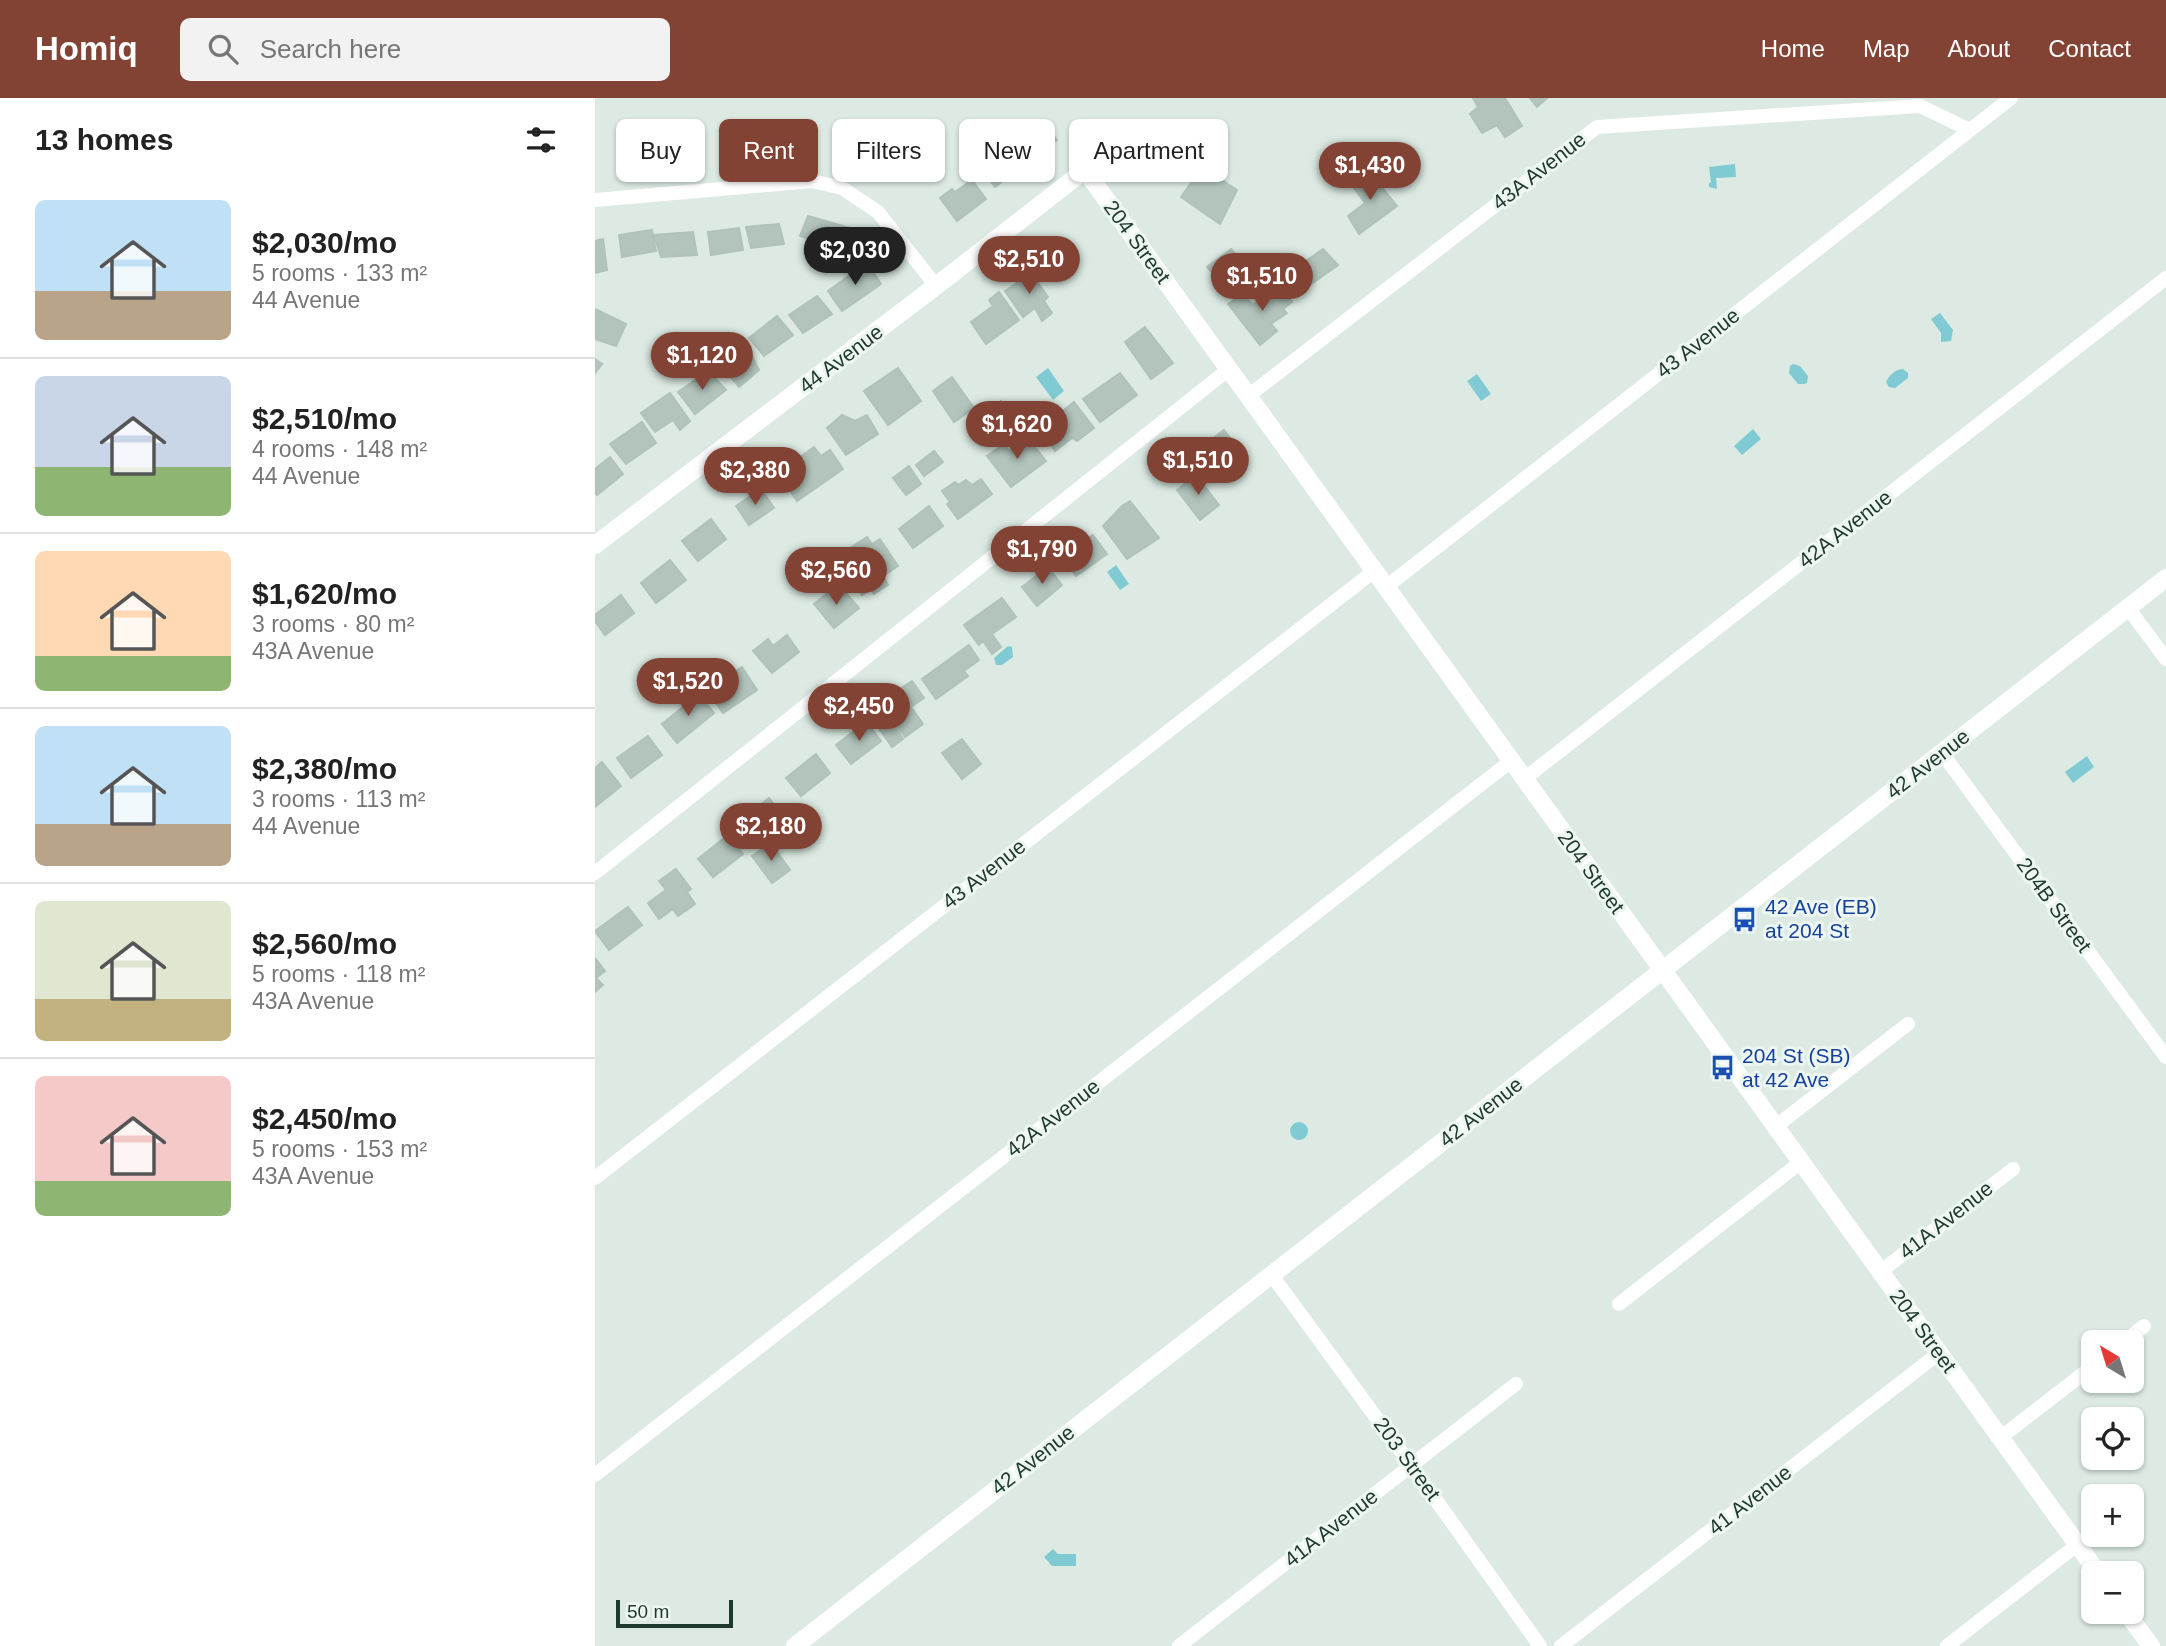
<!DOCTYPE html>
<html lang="en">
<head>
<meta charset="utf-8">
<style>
  body { margin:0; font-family:Helvetica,sans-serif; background:#f2f2f2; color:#222; height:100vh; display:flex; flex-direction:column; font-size:26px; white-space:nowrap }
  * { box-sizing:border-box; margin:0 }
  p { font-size:23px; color:#767676 }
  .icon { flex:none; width:38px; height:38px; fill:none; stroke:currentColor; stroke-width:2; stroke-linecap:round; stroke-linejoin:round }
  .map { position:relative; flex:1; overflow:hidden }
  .side { display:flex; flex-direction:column; background:#fff; width:595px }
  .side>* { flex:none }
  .banner { position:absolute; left:21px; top:21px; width:665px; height:63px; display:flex; gap:14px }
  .needle { width:46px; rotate:322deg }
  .tools { position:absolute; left:1486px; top:1232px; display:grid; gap:14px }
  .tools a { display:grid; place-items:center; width:63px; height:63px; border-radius:10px; background:#fff; box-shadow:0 2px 5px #0004; font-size:35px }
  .scale { position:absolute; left:21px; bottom:18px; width:117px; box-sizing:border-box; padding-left:7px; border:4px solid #1e3930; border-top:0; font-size:19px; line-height:24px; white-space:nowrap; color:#1e3930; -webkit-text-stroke:5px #edf6f1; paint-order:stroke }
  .price { position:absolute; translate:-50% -60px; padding:0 16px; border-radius:24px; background:#834334; color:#fff; font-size:23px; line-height:46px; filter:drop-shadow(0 2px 4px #0008) }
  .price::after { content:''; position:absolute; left:50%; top:42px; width:21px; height:16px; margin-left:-10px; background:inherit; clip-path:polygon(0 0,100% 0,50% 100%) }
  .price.current { background:#222; color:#fff }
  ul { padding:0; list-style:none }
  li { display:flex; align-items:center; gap:21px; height:175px; padding:0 35px }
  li+li { border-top:2px solid #e0e0e0 }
  li span { display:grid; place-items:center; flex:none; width:196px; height:140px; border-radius:10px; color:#555 }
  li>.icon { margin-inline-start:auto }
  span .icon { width:84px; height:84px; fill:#fffc; stroke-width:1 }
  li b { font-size:30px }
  h2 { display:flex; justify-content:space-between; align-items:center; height:84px; padding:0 35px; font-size:30px }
  .chip { padding:0 24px; border-radius:10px; background:#fff; box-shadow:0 2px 5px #0004; font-size:24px; line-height:63px }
  .chip.current { background:#834334; color:#fff }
  header { display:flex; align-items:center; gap:42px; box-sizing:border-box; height:98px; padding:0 35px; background:#834334; color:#fff }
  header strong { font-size:33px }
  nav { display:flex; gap:38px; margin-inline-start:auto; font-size:24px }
  .search { width:490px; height:63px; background:#f2f2f2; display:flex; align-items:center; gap:18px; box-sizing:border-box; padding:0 24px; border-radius:10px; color:#767676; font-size:26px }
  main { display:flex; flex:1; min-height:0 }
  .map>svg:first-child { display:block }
  .water { fill:#80cbd3 }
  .building { fill:#b2c4bc; stroke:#afc3b9; stroke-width:2 }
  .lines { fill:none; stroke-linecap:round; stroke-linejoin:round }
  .minor { stroke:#fff; stroke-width:14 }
  .tertiary { stroke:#fff; stroke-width:18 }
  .labels { text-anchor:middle; stroke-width:6; stroke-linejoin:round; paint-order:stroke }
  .street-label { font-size:21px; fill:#1e3930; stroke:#edf6f1 }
  .transit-label { font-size:21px; fill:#164399; stroke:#edf6f1; text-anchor:start }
</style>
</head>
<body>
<header>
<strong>Homiq</strong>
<div class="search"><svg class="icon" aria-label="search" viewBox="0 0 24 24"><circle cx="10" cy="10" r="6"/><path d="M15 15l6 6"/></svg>Search here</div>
<nav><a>Home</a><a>Map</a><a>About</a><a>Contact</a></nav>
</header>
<main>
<section class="side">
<h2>13 homes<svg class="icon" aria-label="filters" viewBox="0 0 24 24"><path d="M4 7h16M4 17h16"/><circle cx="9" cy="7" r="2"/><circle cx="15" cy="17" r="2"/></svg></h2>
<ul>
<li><span style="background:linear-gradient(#bfe0f5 65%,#b9a48a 0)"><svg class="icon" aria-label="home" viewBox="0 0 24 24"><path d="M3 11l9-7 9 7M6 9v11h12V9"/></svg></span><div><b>$2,030/mo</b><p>5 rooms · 133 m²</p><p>44 Avenue</p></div></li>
<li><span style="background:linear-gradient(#c9d6e8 65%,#8fb573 0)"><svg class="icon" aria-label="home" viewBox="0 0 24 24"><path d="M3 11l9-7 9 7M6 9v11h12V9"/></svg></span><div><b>$2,510/mo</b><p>4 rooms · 148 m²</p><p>44 Avenue</p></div></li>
<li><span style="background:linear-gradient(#ffd9b3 75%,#8fb573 0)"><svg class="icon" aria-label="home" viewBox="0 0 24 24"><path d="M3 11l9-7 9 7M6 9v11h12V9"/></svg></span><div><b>$1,620/mo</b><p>3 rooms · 80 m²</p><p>43A Avenue</p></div></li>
<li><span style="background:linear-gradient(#bfe0f5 70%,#b9a48a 0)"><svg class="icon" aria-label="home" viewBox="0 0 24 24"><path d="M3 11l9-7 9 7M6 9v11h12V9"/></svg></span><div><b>$2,380/mo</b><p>3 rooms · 113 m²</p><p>44 Avenue</p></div></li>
<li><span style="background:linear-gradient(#dfe7d0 70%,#c2b280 0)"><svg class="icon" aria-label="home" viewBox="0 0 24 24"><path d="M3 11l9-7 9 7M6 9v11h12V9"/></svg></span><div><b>$2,560/mo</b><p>5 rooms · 118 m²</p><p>43A Avenue</p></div></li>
<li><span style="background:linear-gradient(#f6c9c9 75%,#8fb573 0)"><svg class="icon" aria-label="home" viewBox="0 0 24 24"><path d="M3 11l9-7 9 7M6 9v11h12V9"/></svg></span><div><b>$2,450/mo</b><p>5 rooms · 153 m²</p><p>43A Avenue</p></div></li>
</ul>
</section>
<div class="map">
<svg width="1571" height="1548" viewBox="0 0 1571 1548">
  <rect width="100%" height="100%" fill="#dceae3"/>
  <g class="water">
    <polygon points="1140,66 1141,79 1121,80 1122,91 1114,89 1114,85 1116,84 1114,69"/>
    <polygon points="1345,215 1358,232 1356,243 1346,244 1346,235 1336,221"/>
    <polygon points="1198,266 1205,268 1213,278 1212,285 1209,286 1203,286 1194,275 1195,268"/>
    <polygon points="453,270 469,293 458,302 441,279"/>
    <path d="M1308,271L1313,275V280L1300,290L1294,289L1291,284C1294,277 1301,271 1308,271Z"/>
    <polygon points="882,276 896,296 886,303 872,283"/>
    <polygon points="1158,331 1166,341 1147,357 1139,348"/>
    <polygon points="521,467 534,486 525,492 512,474"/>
    <polygon points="413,548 417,549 418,559 407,567 401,567 399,560"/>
    <polygon points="1492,658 1499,669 1478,685 1470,674"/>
    <circle cx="704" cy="1033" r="9"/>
    <polygon points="458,1451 463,1456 481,1456 481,1468 457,1468 449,1459"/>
  </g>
  <g class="building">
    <polygon points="878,0 910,0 927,28 910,39 902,27 887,35 875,16 883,9"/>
    <polygon points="935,0 952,0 942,9"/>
    <polygon points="448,24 462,42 433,64 419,46"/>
    <polygon points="410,49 425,70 400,89 384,68"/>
    <polygon points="607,69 642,92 625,126 586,99"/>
    <polygon points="774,73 802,108 764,136 753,118 770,105 755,85"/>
    <polygon points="377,82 391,101 362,123 345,100 357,91 360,94"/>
    <polygon points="213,118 255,130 250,152 234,149 230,157 219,155 222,144 205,138"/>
    <polygon points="184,126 189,146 156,150 151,129"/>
    <polygon points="144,130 148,152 116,157 113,134"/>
    <polygon points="57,132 61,153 27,159 24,137"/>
    <polygon points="98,134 102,157 66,159 59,137"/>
    <polygon points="8,141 12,172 0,175 0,143"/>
    <polygon points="636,151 660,179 637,197 612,169"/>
    <polygon points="728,151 743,167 715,187 701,170"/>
    <polygon points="272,165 286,186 247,213 233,193"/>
    <polygon points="434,172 453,199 449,203 457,215 447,223 440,210 428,219 410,193 422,185 420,180"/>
    <polygon points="684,187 697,204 688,211 692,215 676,226 682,233 665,247 633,206 648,196 658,207"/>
    <polygon points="404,194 424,222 391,246 376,224 398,208 394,202"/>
    <polygon points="222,198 237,216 208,235 194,217"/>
    <polygon points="0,211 31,226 21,248 0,241"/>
    <polygon points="182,218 198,237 169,258 154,240"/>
    <polygon points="550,229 578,265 556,281 530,244"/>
    <polygon points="151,246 164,272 144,289 131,273 126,277 118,265"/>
    <polygon points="0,261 7,266 0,275"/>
    <polygon points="303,270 326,303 293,327 269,293"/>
    <polygon points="113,273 131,292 100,316 83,294"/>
    <polygon points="525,275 542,297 505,324 488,301"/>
    <polygon points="357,279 379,310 359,324 338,293"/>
    <polygon points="75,295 95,323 85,332 78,322 60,334 46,315"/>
    <polygon points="406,303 428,332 420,337 417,332 400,345 382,321"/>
    <polygon points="479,304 499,330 482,343 477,340 460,353 447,336 472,316 469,312"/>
    <polygon points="247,317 260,323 272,317 283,336 251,357 232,330"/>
    <polygon points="47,324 61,345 31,366 15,346"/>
    <polygon points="629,332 643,351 616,372 601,353"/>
    <polygon points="430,337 451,363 416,389 392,358 409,346 414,353 422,347 420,345"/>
    <polygon points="219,349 226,358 235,352 248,371 202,403 190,385 207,373 200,363"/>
    <polygon points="339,353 348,364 329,378 321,367"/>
    <polygon points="15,359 28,376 2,397 0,394 0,371"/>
    <polygon points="314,368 326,386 311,397 298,380"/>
    <polygon points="601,377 624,407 605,422 582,392"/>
    <polygon points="386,381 397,396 363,421 352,406 355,404 347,393 360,384 363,387 371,382 377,387"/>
    <polygon points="166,391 179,410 154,427 141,408"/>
    <polygon points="535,403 564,440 532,461 508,428 527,408"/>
    <polygon points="334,408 348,428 318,450 304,431"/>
    <polygon points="116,421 131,441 103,463 87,443"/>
    <polygon points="498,437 512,456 481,478 467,459"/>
    <polygon points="272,439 277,446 285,441 303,468 288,478 293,487 279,496 275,491 267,497 257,482 264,477 253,459 259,455 255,450"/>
    <polygon points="75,462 91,482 61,505 46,485"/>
    <polygon points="453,469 467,487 442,508 427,489"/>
    <polygon points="240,489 247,498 251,495 264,510 239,530 219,506"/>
    <polygon points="26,497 39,515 10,537 0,523 0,517"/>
    <polygon points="407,500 421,519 397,536 406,549 397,556 388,543 384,547 369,527"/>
    <polygon points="192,537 204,554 177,575 158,553 173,541 178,548"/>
    <polygon points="374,547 384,562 369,573 373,578 341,601 327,581"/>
    <polygon points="147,569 162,592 128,615 116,597 135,584 132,579"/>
    <polygon points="317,583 329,600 316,609 328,626 310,639 302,627 300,628 308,641 297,649 275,617 304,597 302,593"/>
    <polygon points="104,596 119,615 82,645 67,626"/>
    <polygon points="271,624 286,643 256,666 241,647"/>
    <polygon points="53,638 67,657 36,680 22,660"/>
    <polygon points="367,641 386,666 367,681 347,655"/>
    <polygon points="221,656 235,675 206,698 191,680"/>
    <polygon points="7,664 26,688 0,709 0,670"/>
    <polygon points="174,700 189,719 159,742 144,724"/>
    <polygon points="133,737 148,756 118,779 103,761"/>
    <polygon points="176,745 195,772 177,785 157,758"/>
    <polygon points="81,771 96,791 92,794 100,806 83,818 78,811 64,821 53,805 71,792 64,783"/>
    <polygon points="33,809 47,827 14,852 0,833"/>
    <polygon points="0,860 10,873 1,880 8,887 0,894"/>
  </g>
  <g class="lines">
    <g class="minor">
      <polyline points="0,102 217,83 247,90 283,114 341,188"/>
      <polyline points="653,298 1002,29 1325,8 1375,32"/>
      <polyline points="791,489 1416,0"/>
      <polyline points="1533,510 1571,561"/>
      <polyline points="1347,655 1571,959"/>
      <polyline points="929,681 1571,180"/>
      <polyline points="0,775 634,271"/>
      <polyline points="1180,1029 1313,926"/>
      <polyline points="0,1080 779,473"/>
      <polyline points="1285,1174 1418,1071"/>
      <polyline points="676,1176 816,1367 945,1548"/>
      <polyline points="1024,1206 1206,1064"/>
      <polyline points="1529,1244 1549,1228"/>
      <polyline points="1405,1340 1498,1268"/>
      <polyline points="0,1377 916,663"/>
      <polyline points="584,1548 921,1286"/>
      <polyline points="966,1548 1344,1255"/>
      <polyline points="1352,1548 1482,1447"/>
    </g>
    <g class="tertiary">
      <polyline points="0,447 341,188 490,72 1503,1475"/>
      <polyline points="1531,1514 1556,1548"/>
      <polyline points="200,1548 1571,480"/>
    </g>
  </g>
  <defs>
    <symbol id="bus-bare" viewBox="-9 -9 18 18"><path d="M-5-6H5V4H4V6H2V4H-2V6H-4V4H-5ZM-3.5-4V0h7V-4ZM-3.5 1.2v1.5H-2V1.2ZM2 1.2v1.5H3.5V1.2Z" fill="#1a4fb4" stroke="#edf6f1" stroke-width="2.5" paint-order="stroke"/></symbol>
  </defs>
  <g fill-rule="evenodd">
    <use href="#bus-bare" x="1132" y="804" width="35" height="35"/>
    <use href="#bus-bare" x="1110" y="952" width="35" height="35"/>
  </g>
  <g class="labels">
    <g class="street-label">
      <text transform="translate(944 73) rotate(-38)" y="7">43A Avenue</text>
      <text transform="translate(542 144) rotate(54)" y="7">204 Street</text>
      <text transform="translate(1103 245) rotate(-38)" y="7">43 Avenue</text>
      <text transform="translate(246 261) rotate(-37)" y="7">44 Avenue</text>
      <text transform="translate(1250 431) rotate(-38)" y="7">42A Avenue</text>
      <text transform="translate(1333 666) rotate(-38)" y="7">42 Avenue</text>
      <text transform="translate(996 774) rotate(54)" y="7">204 Street</text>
      <text transform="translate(389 776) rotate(-38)" y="7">43 Avenue</text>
      <text transform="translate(1459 807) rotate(54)" y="7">204B Street</text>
      <text transform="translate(886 1014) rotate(-38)" y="7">42 Avenue</text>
      <text transform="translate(458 1020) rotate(-38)" y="7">42A Avenue</text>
      <text transform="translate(1351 1122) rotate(-38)" y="7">41A Avenue</text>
      <text transform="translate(1328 1233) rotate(54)" y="7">204 Street</text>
      <text transform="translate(812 1361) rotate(54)" y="7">203 Street</text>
      <text transform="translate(438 1362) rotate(-38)" y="7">42 Avenue</text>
      <text transform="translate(1155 1402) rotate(-38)" y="7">41 Avenue</text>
      <text transform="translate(736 1430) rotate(-38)" y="7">41A Avenue</text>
    </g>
    <g class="transit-label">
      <text x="1170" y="816">42 Ave (EB)<tspan x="1170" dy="24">at 204 St</tspan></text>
      <text x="1147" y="965">204 St (SB)<tspan x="1147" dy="24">at 42 Ave</tspan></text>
    </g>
  </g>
</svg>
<div class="tools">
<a><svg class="needle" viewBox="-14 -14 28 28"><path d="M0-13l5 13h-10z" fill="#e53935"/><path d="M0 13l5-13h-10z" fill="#767676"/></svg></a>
<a><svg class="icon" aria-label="locate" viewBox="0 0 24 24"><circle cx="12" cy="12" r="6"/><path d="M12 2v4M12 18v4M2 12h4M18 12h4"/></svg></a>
<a>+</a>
<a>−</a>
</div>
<div class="scale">50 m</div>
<b class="price" style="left:775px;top:104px">$1,430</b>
<b class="price current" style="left:260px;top:189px">$2,030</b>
<b class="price" style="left:434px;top:198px">$2,510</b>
<b class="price" style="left:667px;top:215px">$1,510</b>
<b class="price" style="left:107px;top:294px">$1,120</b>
<b class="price" style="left:422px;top:363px">$1,620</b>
<b class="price" style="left:603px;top:399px">$1,510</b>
<b class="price" style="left:160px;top:409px">$2,380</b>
<b class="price" style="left:447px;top:488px">$1,790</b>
<b class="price" style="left:241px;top:509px">$2,560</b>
<b class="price" style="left:93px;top:620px">$1,520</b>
<b class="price" style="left:264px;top:645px">$2,450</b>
<b class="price" style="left:176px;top:765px">$2,180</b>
<div class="banner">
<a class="chip">Buy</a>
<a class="chip current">Rent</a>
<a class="chip">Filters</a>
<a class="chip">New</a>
<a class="chip">Apartment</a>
</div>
</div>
</main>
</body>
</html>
